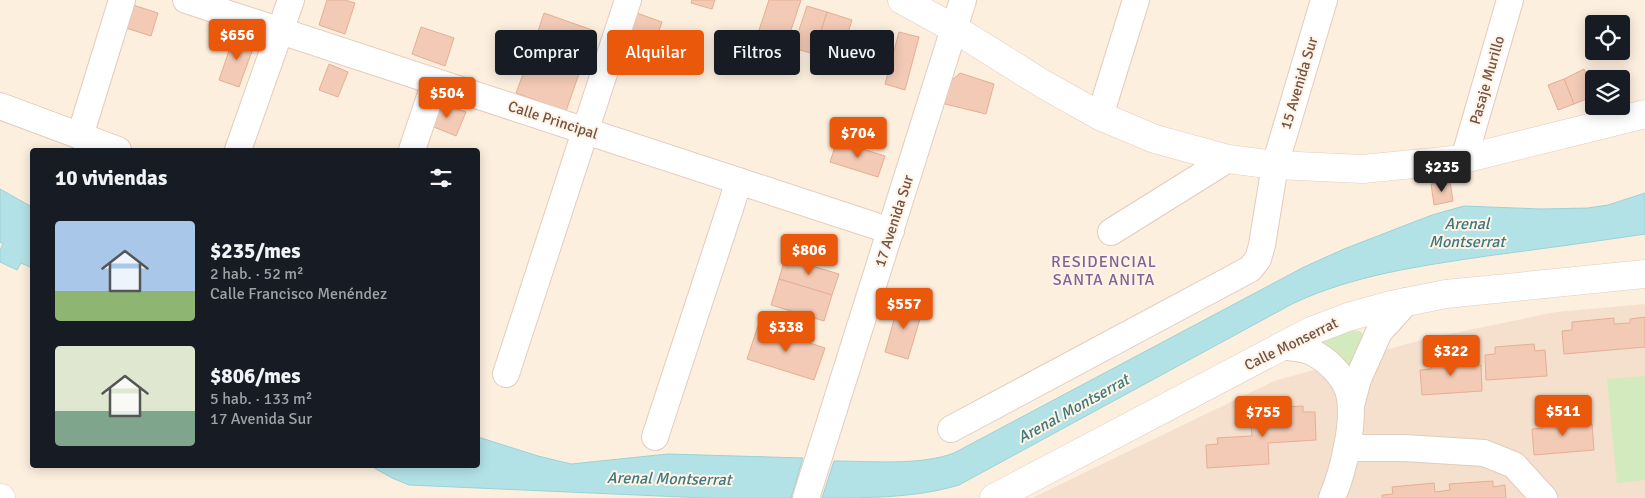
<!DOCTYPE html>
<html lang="es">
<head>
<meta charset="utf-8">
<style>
  body { margin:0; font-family:Signika,sans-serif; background:#242831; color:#f1f3f6; height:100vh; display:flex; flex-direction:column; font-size:19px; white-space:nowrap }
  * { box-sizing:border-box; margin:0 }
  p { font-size:16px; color:#9ea1a6 }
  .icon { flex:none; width:28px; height:28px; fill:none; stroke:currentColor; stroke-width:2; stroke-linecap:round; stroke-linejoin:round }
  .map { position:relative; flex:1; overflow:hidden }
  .details { position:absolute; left:30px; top:148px; width:450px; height:320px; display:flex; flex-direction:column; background:#171b24; border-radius:5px; box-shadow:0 2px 12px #0003 }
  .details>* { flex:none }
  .top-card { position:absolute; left:495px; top:30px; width:475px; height:45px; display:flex; gap:10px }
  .fabs { position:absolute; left:1585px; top:15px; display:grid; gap:10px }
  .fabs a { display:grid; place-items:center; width:45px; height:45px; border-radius:5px; background:#171b24; box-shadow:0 2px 12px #0003; font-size:25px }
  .price { position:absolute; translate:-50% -42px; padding:0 11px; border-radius:5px; background:#ea580c; color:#fff; font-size:16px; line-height:32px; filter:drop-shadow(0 1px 2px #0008) }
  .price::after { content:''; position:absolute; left:50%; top:30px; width:15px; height:11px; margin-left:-8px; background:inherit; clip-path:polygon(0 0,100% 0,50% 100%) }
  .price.active { background:#222; color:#fff }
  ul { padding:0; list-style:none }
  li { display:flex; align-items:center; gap:15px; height:125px; padding:0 25px }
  li span { display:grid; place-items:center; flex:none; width:140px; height:100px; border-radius:5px; color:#555 }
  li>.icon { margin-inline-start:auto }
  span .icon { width:60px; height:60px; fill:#fffc; stroke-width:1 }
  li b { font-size:21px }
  h2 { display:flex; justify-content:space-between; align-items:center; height:60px; padding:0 25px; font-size:21px }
  .chip { padding:0 18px; border-radius:5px; background:#171b24; box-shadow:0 2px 12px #0003; font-size:18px; line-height:45px }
  .chip.active { background:#ea580c; color:#fff }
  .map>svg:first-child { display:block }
  .residential { fill:#f4e0cd }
  .green { fill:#d2eabd }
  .water { fill:#b3e2e6; stroke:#99d2d8 }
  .building { fill:#f2cab5; stroke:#e5af95 }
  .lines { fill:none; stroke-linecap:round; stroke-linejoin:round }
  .minor-casing { stroke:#e2ccbe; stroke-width:28 }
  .tertiary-casing { stroke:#e2ccbe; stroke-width:29 }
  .minor { stroke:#fff; stroke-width:26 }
  .tertiary { stroke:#fff; stroke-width:28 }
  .labels { text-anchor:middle; stroke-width:4; stroke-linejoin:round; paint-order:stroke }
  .street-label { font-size:15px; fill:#735346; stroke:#fff3e5 }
  .water-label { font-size:16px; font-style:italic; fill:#3d7980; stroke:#fff3e5 }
  .neighbourhood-label { font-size:16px; letter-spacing:1px; fill:#816197; stroke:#fff3e5 }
</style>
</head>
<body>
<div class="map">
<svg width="1645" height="498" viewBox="0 0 1645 498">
  <rect width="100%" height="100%" fill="#fdefde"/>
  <polygon class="residential" points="1645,304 1645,498 1032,498 1274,381 1425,339 1556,312"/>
  <g class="green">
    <polygon points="1345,330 1360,331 1364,336 1352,370 1314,341"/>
    <polygon points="1645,376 1645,480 1617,483 1607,379"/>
  </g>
  <g class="water">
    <polygon points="0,189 32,207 32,268 21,263 17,270 0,262 0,250 3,244 0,242"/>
    <path d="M1645,193V234C1592,242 1540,249 1487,256C1420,266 1353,275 1292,304L959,485C916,498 867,498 822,498L834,461C870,461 920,466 954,453L1304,267L1344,249L1432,215L1464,206L1541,209L1588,208L1608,205Z"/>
    <polygon points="478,437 538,456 571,464 668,454 803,458 791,498 705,498 409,485 392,478 369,465 478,465"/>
  </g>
  <g class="building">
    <polygon points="327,0 345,0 355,3 345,34 319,25"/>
    <polygon points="692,0 715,0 712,9 691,3"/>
    <polygon points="769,0 801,0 788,39 759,30"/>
    <polygon points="133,5 158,13 151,36 126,28"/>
    <polygon points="807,6 827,12 814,54 793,48"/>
    <polygon points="634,12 662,22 653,48 624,38"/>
    <polygon points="827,12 852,20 839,62 814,54"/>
    <polygon points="544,13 595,31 581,68 532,50"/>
    <polygon points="421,27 454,38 445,66 412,54"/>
    <polygon points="899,32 919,37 905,90 885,84"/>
    <polygon points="234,36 255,43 239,87 219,80"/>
    <polygon points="532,50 581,68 566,111 516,93"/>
    <polygon points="329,64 348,72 338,97 319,90"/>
    <polygon points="1584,69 1594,88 1594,96 1574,104 1564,79"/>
    <polygon points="960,73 994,84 986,114 941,103 951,81"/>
    <polygon points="1564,79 1574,104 1558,110 1548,85"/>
    <polygon points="438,102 466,112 456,136 429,125"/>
    <polygon points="837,141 885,156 878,177 830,162"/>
    <polygon points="1450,181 1453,201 1434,205 1431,184"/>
    <polygon points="785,258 839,274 832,295 779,279"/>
    <polygon points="779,279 832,295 824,321 771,305"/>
    <polygon points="899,302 923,309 908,359 885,352"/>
    <polygon points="1645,317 1645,347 1564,354 1562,331 1572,330 1572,322 1614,318 1614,324 1630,323 1630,319"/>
    <polygon points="758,326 825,348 814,380 747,359"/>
    <polygon points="1534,344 1535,351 1545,350 1547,376 1486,380 1485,355 1495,354 1495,347"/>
    <polygon points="1470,358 1470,366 1481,365 1482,391 1422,395 1420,370 1431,369 1430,361"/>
    <polygon points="1303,406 1303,412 1315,412 1316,440 1268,443 1269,464 1207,468 1206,445 1218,444 1217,438 1252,436 1250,418 1263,417 1263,408"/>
    <polygon points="1581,418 1582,425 1592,424 1594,450 1534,455 1532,429 1543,428 1542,421"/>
    <polygon points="1493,481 1493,487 1505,485 1506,498 1382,498 1382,495 1393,494 1392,487 1434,483 1435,492 1450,490 1449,484"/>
  </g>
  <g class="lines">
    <defs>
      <g id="minor">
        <polyline points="186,0 891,231"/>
        <polyline points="0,106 118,150"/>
        <polyline points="1100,116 1136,0"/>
        <polyline points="80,136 122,0"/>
        <polyline points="238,150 291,0"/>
        <polyline points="412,150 435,82"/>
        <polyline points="1464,159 1510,0"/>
        <polyline points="1111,232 1228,159"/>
        <path d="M1282,346C1291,348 1303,348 1312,352C1327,360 1342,374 1348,390C1357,417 1343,472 1332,498"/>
        <polyline points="506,374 628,0"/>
        <polyline points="1351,405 1358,379 1379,332 1407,301"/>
        <polyline points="951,429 1250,269 1258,259 1262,245 1275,165 1324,0"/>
        <polyline points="655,437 739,181"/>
        <polyline points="1347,448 1405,448 1484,453 1514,465 1544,498"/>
        <polyline points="806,498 963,0"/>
      </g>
      <g id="tertiary">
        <polyline points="902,0 955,29 1043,84 1100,116 1155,139 1228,159 1275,165 1363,169 1464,159 1645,114"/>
        <polyline points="0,498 1,498"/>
        <polyline points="994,498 1311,331 1348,317 1391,305 1446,294 1645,274"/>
      </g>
    </defs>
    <use href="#minor" class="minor-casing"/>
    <use href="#tertiary" class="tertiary-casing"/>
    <use href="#minor" class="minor"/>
    <use href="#tertiary" class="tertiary"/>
  </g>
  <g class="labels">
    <g class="street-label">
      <text transform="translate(1487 80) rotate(-74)" y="5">Pasaje Murillo</text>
      <text transform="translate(1299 83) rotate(-73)" y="5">15 Avenida Sur</text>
      <text transform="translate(553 120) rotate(18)" y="5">Calle Principal</text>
      <text transform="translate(894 221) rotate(-72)" y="5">17 Avenida Sur</text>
      <text transform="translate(1291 344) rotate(-26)" y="5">Calle Monserrat</text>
    </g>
    <g class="water-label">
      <text x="1467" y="229">Arenal<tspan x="1467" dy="18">Montserrat</tspan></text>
      <text transform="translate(1073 408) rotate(-29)" y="6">Arenal Montserrat</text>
      <text transform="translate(669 478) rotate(1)" y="6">Arenal Montserrat</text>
    </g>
    <g class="neighbourhood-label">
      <text x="1104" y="267">RESIDENCIAL<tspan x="1104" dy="18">SANTA ANITA</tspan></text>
    </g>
  </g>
</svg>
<div class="fabs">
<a><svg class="icon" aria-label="locate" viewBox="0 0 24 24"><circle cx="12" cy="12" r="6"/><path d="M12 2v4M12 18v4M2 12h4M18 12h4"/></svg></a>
<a><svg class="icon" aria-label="layers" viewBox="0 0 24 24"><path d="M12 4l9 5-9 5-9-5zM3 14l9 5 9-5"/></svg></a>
</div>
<b class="price" style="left:237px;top:61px">$656</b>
<b class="price" style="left:447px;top:119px">$504</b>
<b class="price" style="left:858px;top:159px">$704</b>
<b class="price active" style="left:1442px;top:193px">$235</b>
<b class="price" style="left:809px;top:276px">$806</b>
<b class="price" style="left:904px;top:330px">$557</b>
<b class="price" style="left:786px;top:353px">$338</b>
<b class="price" style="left:1451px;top:377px">$322</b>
<b class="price" style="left:1563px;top:437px">$511</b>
<b class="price" style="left:1263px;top:438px">$755</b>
<div class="top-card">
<a class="chip">Comprar</a>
<a class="chip active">Alquilar</a>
<a class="chip">Filtros</a>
<a class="chip">Nuevo</a>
</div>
<section class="details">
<h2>10 viviendas<svg class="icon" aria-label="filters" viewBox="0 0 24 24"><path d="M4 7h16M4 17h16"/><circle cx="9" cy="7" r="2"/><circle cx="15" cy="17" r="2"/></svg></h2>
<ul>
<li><span style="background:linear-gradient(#a9c7e8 70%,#8fb573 0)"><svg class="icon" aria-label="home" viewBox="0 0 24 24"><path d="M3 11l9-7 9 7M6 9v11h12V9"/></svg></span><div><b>$235/mes</b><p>2 hab. · 52 m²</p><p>Calle Francisco Menéndez</p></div></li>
<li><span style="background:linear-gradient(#dfe7d0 65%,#7fa58c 0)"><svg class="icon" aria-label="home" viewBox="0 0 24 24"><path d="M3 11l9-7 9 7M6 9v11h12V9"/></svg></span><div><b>$806/mes</b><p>5 hab. · 133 m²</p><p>17 Avenida Sur</p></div></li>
</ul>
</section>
</div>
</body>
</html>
